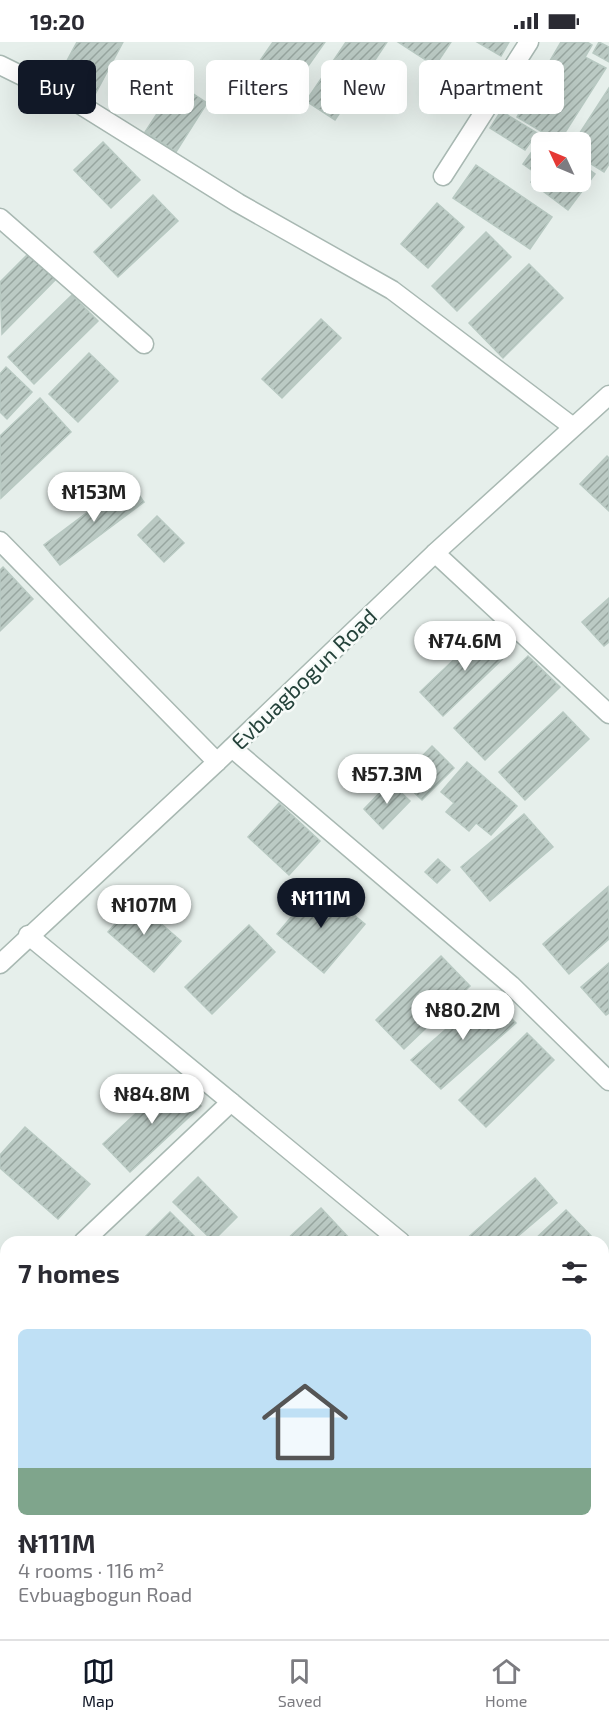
<!DOCTYPE html>
<html lang="en">
<head>
<meta charset="utf-8">
<style>
  body { margin:0; font-family:"Exo 2",sans-serif; background:#f7f7f7; color:#2b2b33; height:100vh; display:flex; flex-direction:column; font-size:22px; white-space:nowrap }
  * { box-sizing:border-box; margin:0 }
  p { font-size:20px; color:#7c7c81 }
  .icon { flex:none; width:33px; height:33px; fill:none; stroke:currentColor; stroke-width:2; stroke-linecap:round; stroke-linejoin:round }
  .map { position:relative; flex:1; overflow:hidden }
  .side { position:absolute; left:0px; top:1194px; width:609px; height:404px; display:flex; flex-direction:column; background:#fff; border-radius:18px 18px 0 0; box-shadow:0 6px 24px #0002 }
  .side>* { flex:none }
  .top-card { position:absolute; left:18px; top:18px; width:573px; height:54px; display:flex; gap:12px }
  .needle { width:39px; rotate:314deg }
  .tools { position:absolute; left:531px; top:90px; display:grid; gap:12px }
  .tools a { display:grid; place-items:center; width:60px; height:60px; border-radius:9px; background:#fff; box-shadow:0 6px 24px #0002; font-size:30px }
  .price { position:absolute; translate:-50% -51px; padding:0 14px; border-radius:21px; background:#fff; color:#222; font-size:20px; line-height:39px; filter:drop-shadow(0 2px 3px #0008) }
  .price::after { content:''; position:absolute; left:50%; top:36px; width:18px; height:14px; margin-left:-9px; background:inherit; clip-path:polygon(0 0,100% 0,50% 100%) }
  .price.active { background:#111827; color:#fff }
  ul { padding:0; list-style:none }
  li { display:grid; align-content:center; gap:12px; height:318px; padding:0 18px }
  li span { display:grid; place-items:center; height:186px; border-radius:9px; color:#555 }
  li>.icon { margin-inline-start:auto }
  span .icon { width:108px; height:108px; fill:#fffc; stroke-width:1 }
  li b { font-size:26px }
  h2 { display:flex; justify-content:space-between; align-items:center; height:72px; padding:0 18px; font-size:26px }
  .pill { padding:0 21px; border-radius:9px; background:#fff; box-shadow:0 6px 24px #0002; font-size:21px; line-height:54px }
  .pill.active { background:#111827; color:#fff }
  .status { display:flex; justify-content:space-between; align-items:center; height:42px; padding:0 30px; background:#fff; direction:ltr }
  .status svg { height:16px; fill:currentColor }
  .menu { display:flex; justify-content:space-around; align-items:center; height:84px; border-top:2px solid #e1e1e2; background:#fff; font-size:16px; color:#7c7c81 }
  .menu a { display:grid; justify-items:center; gap:3px }
  .menu .active { color:#111827 }
  .map>svg:first-child { display:block }
  .building { fill:url(#building-hatch); stroke:#b8c9c2; stroke-width:1.5 }
  .lines { fill:none; stroke-linecap:round; stroke-linejoin:round }
  .minor-casing { stroke:#a8b8b2; stroke-width:21 }
  .minor { stroke:#fff; stroke-width:18 }
  .labels { text-anchor:middle; stroke-width:5; stroke-linejoin:round; paint-order:stroke }
  .street-label { font-size:22px; fill:#24423a; stroke:#f7fbf9 }
</style>
</head>
<body>
<div class="status"><b>19:20</b><svg viewBox="0 0 49 12"><path d="M0 12V9h3v3zM5 12V6h3v6zM10 12V3h3v9zM15 12V0h3v12zM26 1h20v11H26zM47 4h2v5h-2z"/></svg></div>
<div class="map">
<svg width="609" height="1597" viewBox="0 0 609 1597">
  <defs>
    <pattern id="building-hatch" width="6" height="6" patternUnits="userSpaceOnUse" patternTransform="scale(1.5)"><rect width="6" height="6" fill="#bbcac4"/><path d="M-1 1l2-2M0 6l6-6M5 7l2-2" fill="none" stroke="#98a6a0"/></pattern>
  </defs>
  <rect width="100%" height="100%" fill="#e6efeb"/>
  <g class="building">
    <polygon points="77,0 123,0 91,60 55,41"/>
    <polygon points="273,0 325,0 292,47 257,23"/>
    <polygon points="346,0 387,0 335,78 306,59"/>
    <polygon points="398,0 451,0 435,24"/>
    <polygon points="477,0 509,0 501,14"/>
    <polygon points="561,0 587,0 592,3 585,15 606,26 559,100 517,75"/>
    <polygon points="599,0 609,5 609,20 593,11"/>
    <polygon points="177,41 207,61 176,110 145,90"/>
    <polygon points="609,46 609,122 604,130 580,115 580,100 574,100"/>
    <polygon points="501,69 537,91 525,108 490,86"/>
    <polygon points="103,100 140,138 111,166 74,128"/>
    <polygon points="538,101 542,104 542,140 580,140 580,121 595,132 568,168 531,140 537,132 523,122"/>
    <polygon points="476,123 552,175 530,207 453,156"/>
    <polygon points="153,153 178,179 118,235 94,210"/>
    <polygon points="437,161 464,185 428,226 401,202"/>
    <polygon points="486,190 511,215 457,269 432,244"/>
    <polygon points="34,206 61,232 2,292 0,240"/>
    <polygon points="529,222 563,256 503,316 469,281"/>
    <polygon points="72,253 98,279 34,342 8,315"/>
    <polygon points="321,277 341,296 282,356 262,337"/>
    <polygon points="89,311 118,339 78,380 49,352"/>
    <polygon points="6,325 32,350 7,377 0,370 0,332"/>
    <polygon points="40,356 71,390 1,456 0,394"/>
    <polygon points="607,414 609,416 609,469 580,442"/>
    <polygon points="129,439 144,460 60,523 44,503"/>
    <polygon points="157,474 184,501 164,520 138,493"/>
    <polygon points="3,525 33,557 0,589 0,528"/>
    <polygon points="609,556 609,600 604,604 582,580"/>
    <polygon points="487,586 510,610 443,674 420,650"/>
    <polygon points="528,614 560,645 485,718 454,686"/>
    <polygon points="563,670 589,697 525,758 499,730"/>
    <polygon points="432,704 454,726 422,758 400,737"/>
    <polygon points="467,720 517,764 491,793 476,781 469,789 446,770 454,761 441,750"/>
    <polygon points="390,740 410,759 383,787 364,767"/>
    <polygon points="279,761 320,799 289,833 248,795"/>
    <polygon points="524,772 553,805 490,859 461,825"/>
    <polygon points="438,817 450,828 437,841 425,830"/>
    <polygon points="318,843 365,882 324,931 277,892"/>
    <polygon points="608,845 609,897 569,932 543,902"/>
    <polygon points="135,859 181,899 154,930 108,890"/>
    <polygon points="249,883 275,910 212,972 185,945"/>
    <polygon points="441,914 470,944 404,1007 376,978"/>
    <polygon points="609,921 609,971 606,973 581,945"/>
    <polygon points="486,952 516,981 441,1047 411,1018"/>
    <polygon points="527,991 554,1018 486,1085 459,1058"/>
    <polygon points="175,1035 201,1064 130,1130 103,1102"/>
    <polygon points="25,1085 90,1142 58,1177 0,1126 0,1113"/>
    <polygon points="198,1135 237,1175 213,1199 173,1160"/>
    <polygon points="535,1136 557,1161 511,1200 463,1200"/>
    <polygon points="321,1166 349,1196 345,1200 284,1200"/>
    <polygon points="566,1168 591,1194 584,1200 532,1200"/>
    <polygon points="170,1170 200,1200 144,1200 142,1198"/>
    <polygon points="609,1268 609,1316 603,1322 603,1274"/>
    <polygon points="0,1348 6,1353 6,1365 0,1372"/>
    <polygon points="609,1472 609,1512 603,1517 603,1477"/>
    <polygon points="603,1554 609,1559 609,1577 603,1583"/>
    <polygon points="97,1592 148,1592 143,1597 103,1597"/>
    <polygon points="170,1592 224,1592 225,1593 221,1597 165,1597"/>
    <polygon points="239,1592 251,1592 256,1597 233,1597"/>
    <polygon points="327,1592 379,1592 373,1597 332,1597"/>
  </g>
  <g class="lines">
    <defs>
      <g id="minor">
        <polyline points="0,23 81,63 238,161 392,248 573,385"/>
        <polyline points="443,134 529,0"/>
        <polyline points="0,176 144,302"/>
        <polyline points="0,499 217,720"/>
        <polyline points="435,511 609,672"/>
        <polyline points="232,706 511,943 609,1039"/>
        <polyline points="28,893 401,1200"/>
        <polyline points="0,922 217,720 435,511 609,353"/>
        <polyline points="83,1200 231,1060"/>
        <polyline points="0,1278 6,1273"/>
        <polyline points="0,1313 6,1319"/>
        <polyline points="603,1393 609,1399"/>
        <polyline points="293,1592 299,1597"/>
        <polyline points="61,1597 67,1592"/>
      </g>
    </defs>
    <use href="#minor" class="minor-casing"/>
    <use href="#minor" class="minor"/>
  </g>
  <g class="labels">
    <g class="street-label">
      <text transform="translate(304 637) rotate(-44)" y="8">Evbuagbogun Road</text>
    </g>
  </g>
</svg>
<div class="tools">
<a><svg class="needle" viewBox="-14 -14 28 28"><path d="M0-13l5 13h-10z" fill="#e53935"/><path d="M0 13l5-13h-10z" fill="#7c7c81"/></svg></a>
</div>
<b class="price" style="left:94px;top:481px">₦153M</b>
<b class="price" style="left:465px;top:630px">₦74.6M</b>
<b class="price" style="left:387px;top:763px">₦57.3M</b>
<b class="price active" style="left:321px;top:887px">₦111M</b>
<b class="price" style="left:144px;top:894px">₦107M</b>
<b class="price" style="left:463px;top:999px">₦80.2M</b>
<b class="price" style="left:152px;top:1083px">₦84.8M</b>
<div class="top-card">
<a class="pill active">Buy</a>
<a class="pill">Rent</a>
<a class="pill">Filters</a>
<a class="pill">New</a>
<a class="pill">Apartment</a>
</div>
<section class="side">
<h2>7 homes<svg class="icon" aria-label="filters" viewBox="0 0 24 24"><path d="M4 7h16M4 17h16"/><circle cx="9" cy="7" r="2"/><circle cx="15" cy="17" r="2"/></svg></h2>
<ul>
<li><span style="background:linear-gradient(#bfe0f5 75%,#7fa58c 0)"><svg class="icon" aria-label="home" viewBox="0 0 24 24"><path d="M3 11l9-7 9 7M6 9v11h12V9"/></svg></span><div><b>₦111M</b><p>4 rooms · 116 m²</p><p>Evbuagbogun Road</p></div></li>
</ul>
</section>
</div>
<nav class="menu">
<a class="active"><svg class="icon" aria-label="map" viewBox="0 0 24 24"><path d="M3 6l6-2 6 2 6-2v14l-6 2-6-2-6 2zM9 4v14M15 6v14"/></svg>Map</a>
<a><svg class="icon" aria-label="saved" viewBox="0 0 24 24"><path d="M7 4h10v16l-5-4-5 4z"/></svg>Saved</a>
<a><svg class="icon" aria-label="home" viewBox="0 0 24 24"><path d="M3 11l9-7 9 7M6 9v11h12V9"/></svg>Home</a>
</nav>
</body>
</html>
